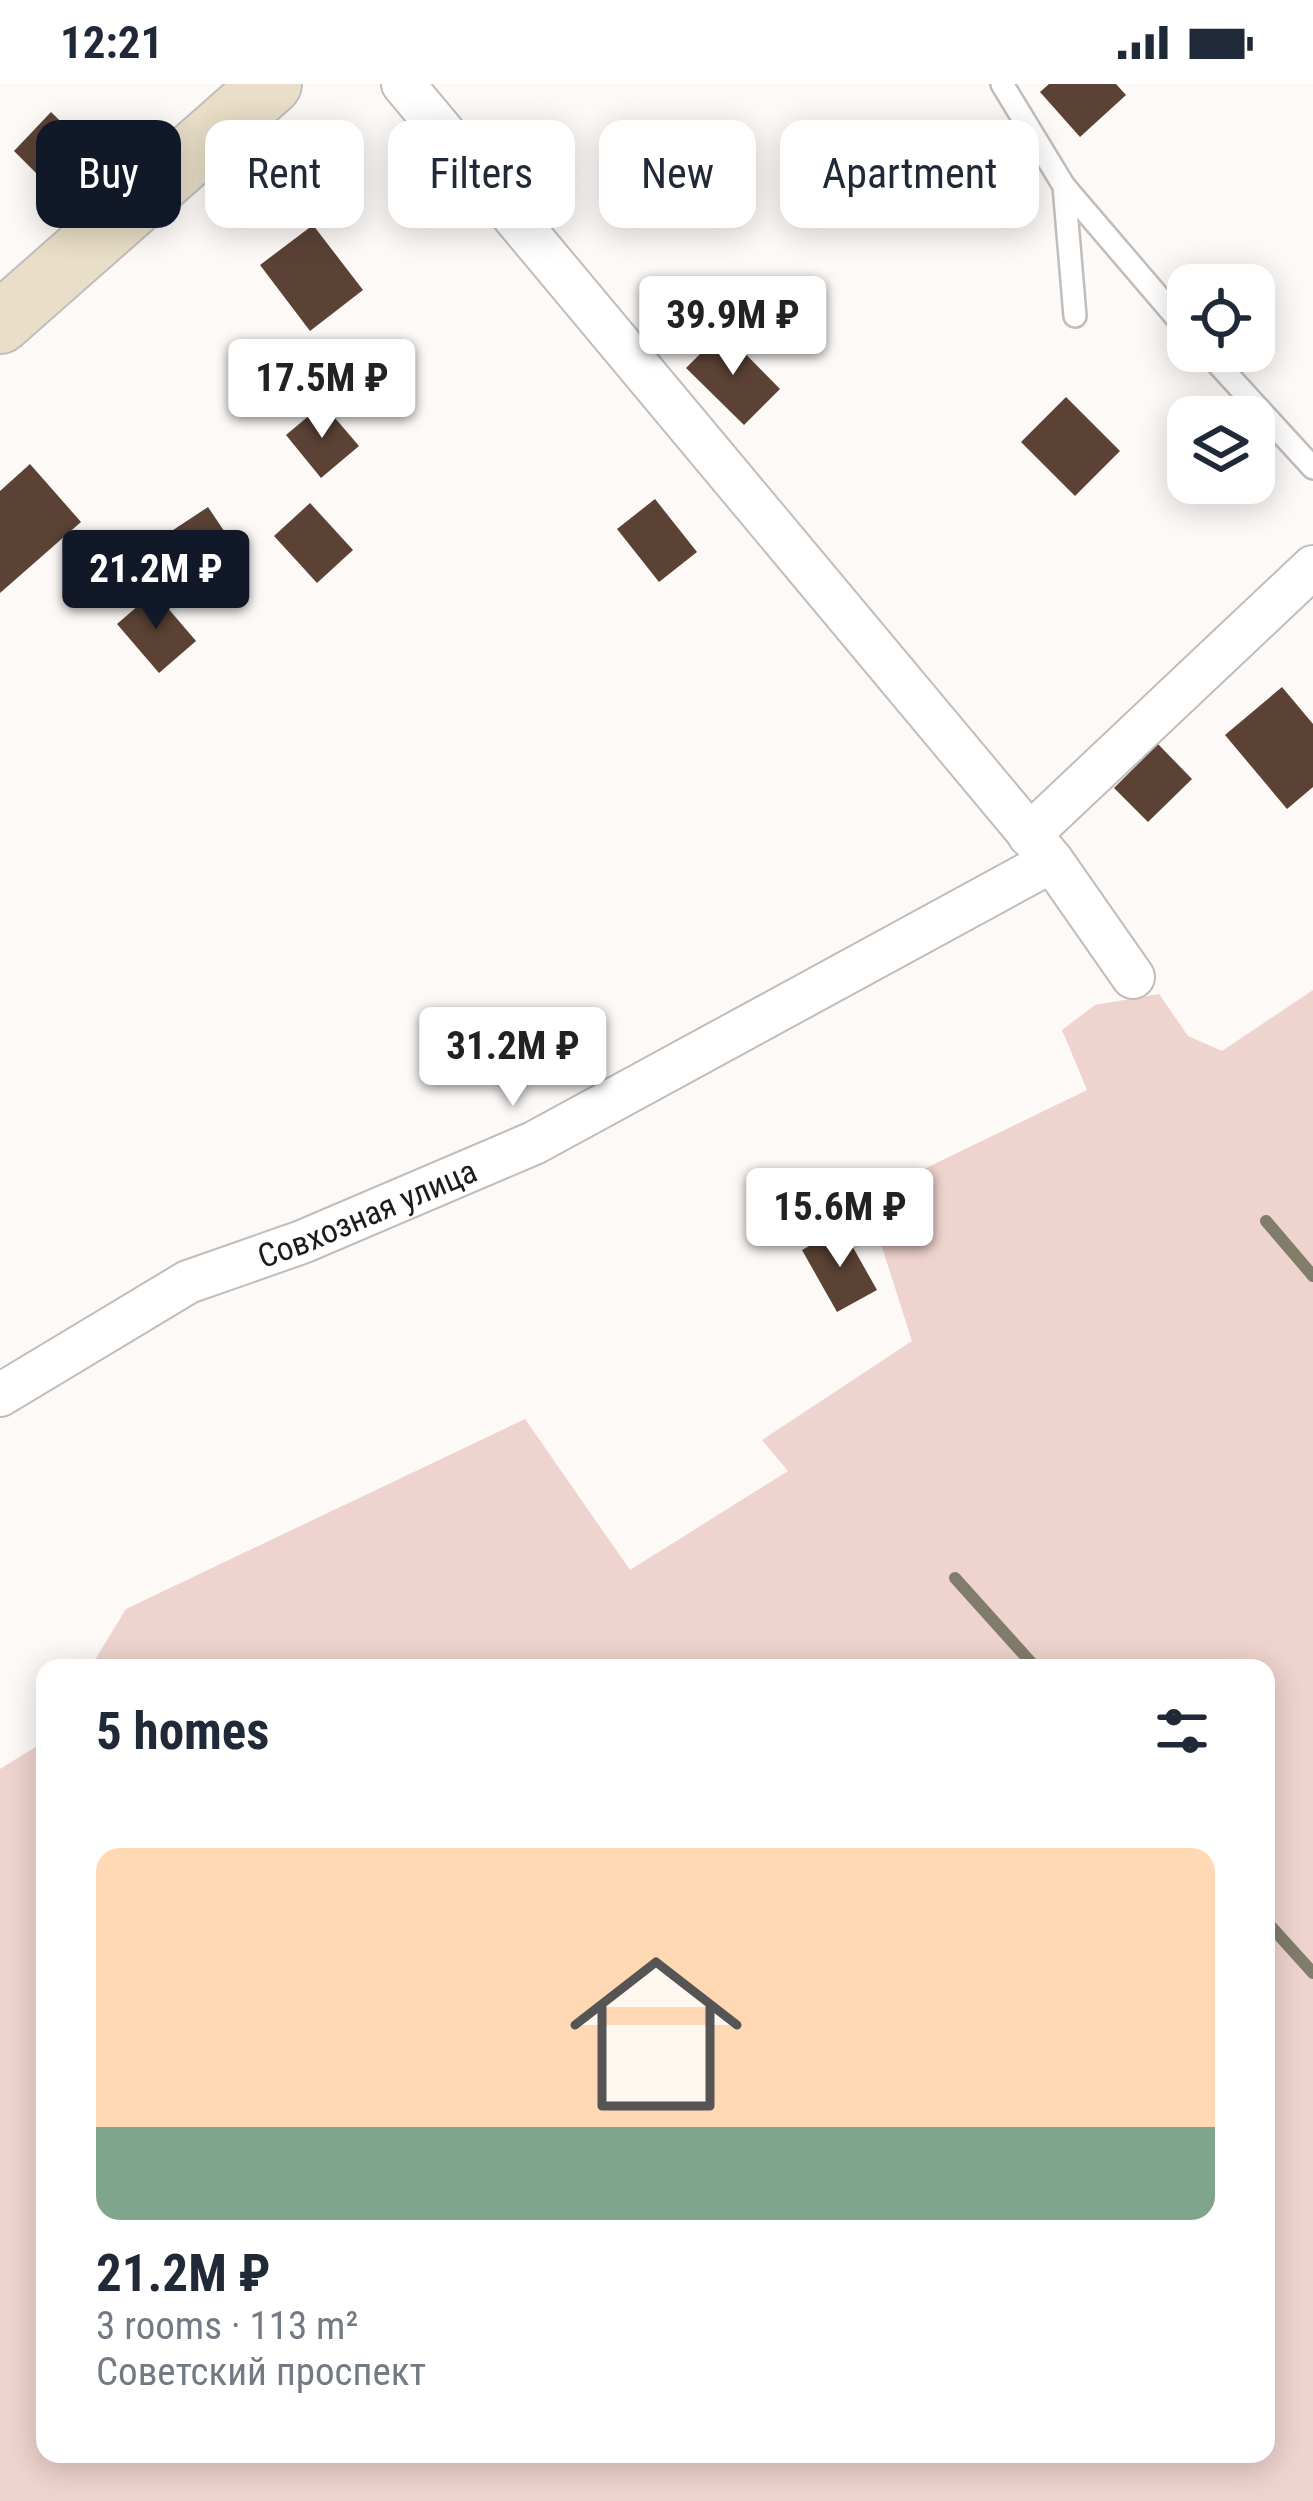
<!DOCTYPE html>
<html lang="en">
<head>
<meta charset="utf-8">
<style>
  body { margin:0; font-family:"Roboto Condensed",sans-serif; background:#f6f6f7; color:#1f2937; height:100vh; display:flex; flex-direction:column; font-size:45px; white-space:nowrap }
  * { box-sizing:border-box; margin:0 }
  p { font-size:39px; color:#747a83 }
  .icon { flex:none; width:66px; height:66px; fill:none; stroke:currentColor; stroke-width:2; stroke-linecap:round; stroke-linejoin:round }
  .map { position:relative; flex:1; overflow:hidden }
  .sheet { position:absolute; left:36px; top:1575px; width:1239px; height:804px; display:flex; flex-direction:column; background:#fff; border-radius:24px; box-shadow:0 6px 30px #0003 }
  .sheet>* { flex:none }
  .hud { position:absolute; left:36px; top:36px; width:1242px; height:108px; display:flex; gap:24px }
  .buttons { position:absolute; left:1167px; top:180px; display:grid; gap:24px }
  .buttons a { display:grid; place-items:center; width:108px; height:108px; border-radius:24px; background:#fff; box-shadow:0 6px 30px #0003; font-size:60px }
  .price { position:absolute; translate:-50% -102px; padding:0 27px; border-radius:12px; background:#fff; color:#222; font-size:39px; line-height:78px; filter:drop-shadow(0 3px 6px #0008) }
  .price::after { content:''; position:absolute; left:50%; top:72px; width:36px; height:27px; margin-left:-18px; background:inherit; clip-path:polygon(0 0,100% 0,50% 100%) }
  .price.selected { background:#111827; color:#fff }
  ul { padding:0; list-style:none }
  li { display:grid; align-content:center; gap:24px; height:636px; padding:0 60px }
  li span { display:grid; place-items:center; height:372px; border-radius:24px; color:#555 }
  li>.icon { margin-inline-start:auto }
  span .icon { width:216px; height:216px; fill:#fffc; stroke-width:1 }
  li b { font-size:51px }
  h2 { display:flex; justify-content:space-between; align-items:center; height:144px; padding:0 60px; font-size:51px }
  .chip { padding:0 42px; border-radius:24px; background:#fff; box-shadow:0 6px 30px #0003; font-size:42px; line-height:108px }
  .chip.selected { background:#111827; color:#fff }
  .status { display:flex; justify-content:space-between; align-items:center; height:84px; padding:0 60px; background:#fff; direction:ltr }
  .status svg { height:33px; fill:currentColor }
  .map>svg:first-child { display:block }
  .green { fill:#eed3ce }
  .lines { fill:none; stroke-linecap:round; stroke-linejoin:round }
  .stream { stroke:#807e6a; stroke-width:12 }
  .building { fill:#5b4235 }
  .lane-casing { stroke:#c0bdbb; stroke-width:26 }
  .street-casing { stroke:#c0bdbb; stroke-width:46 }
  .secondary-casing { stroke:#c0bdbb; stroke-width:64 }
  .lane { stroke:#fff; stroke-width:21 }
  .street { stroke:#fff; stroke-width:42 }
  .secondary { stroke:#e9dfc8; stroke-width:60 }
  .labels { text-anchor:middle; stroke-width:12; stroke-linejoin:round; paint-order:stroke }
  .street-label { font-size:33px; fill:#1d1c1c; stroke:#fcf9f7 }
</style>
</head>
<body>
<div class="status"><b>12:21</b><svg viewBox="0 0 49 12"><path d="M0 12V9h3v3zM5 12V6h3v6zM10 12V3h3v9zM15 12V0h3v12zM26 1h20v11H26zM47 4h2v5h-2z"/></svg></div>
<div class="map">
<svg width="1313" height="2417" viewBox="0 0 1313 2417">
  <rect width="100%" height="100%" fill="#fcf9f7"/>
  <polygon class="green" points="1313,906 1313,2417 0,2417 0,1685 45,1657 45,2370 1266,2370 1266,1584 90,1584 126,1525 525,1335 630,1486 788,1387 762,1356 912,1257 866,1113 1087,1006 1062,946 1095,921 1159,910 1188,952 1222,967"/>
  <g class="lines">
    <g class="stream">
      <polyline points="1266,1137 1313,1192"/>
      <polyline points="955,1494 1036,1584"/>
      <polyline points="1266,1837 1313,1889"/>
    </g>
  </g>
  <g class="building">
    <polygon points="1049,0 1116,0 1126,11 1080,53 1040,8"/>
    <polygon points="51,28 93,69 55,108 14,67"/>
    <polygon points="313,141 363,206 310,247 260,181"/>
    <polygon points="723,247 780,305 744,341 686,284"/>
    <polygon points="1066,313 1120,367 1075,412 1021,358"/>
    <polygon points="323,320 359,362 321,394 286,351"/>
    <polygon points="30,380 81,438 0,509 0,407"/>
    <polygon points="655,415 697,468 659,498 617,445"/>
    <polygon points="310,419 353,466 317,499 274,452"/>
    <polygon points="208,423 245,478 198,510 161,454"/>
    <polygon points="154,508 196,557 159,589 117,540"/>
    <polygon points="1282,603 1313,640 1313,703 1287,725 1225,651"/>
    <polygon points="1158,660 1192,695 1148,738 1114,704"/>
    <polygon points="842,1144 877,1206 837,1228 802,1166"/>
  </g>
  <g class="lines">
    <defs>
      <g id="lane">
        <polyline points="1002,0 1064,102 1075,232"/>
        <polyline points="1064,102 1188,247"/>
        <polyline points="1206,267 1313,384"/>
      </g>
      <g id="street">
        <polyline points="403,0 1052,777 1133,893"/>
        <polyline points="1029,751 1313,483"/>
        <path id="s1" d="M0,1311L188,1198L302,1158L534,1059L1052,777"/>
      </g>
      <polyline id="secondary" points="0,239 271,0"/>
    </defs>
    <use href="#lane" class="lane-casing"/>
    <use href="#street" class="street-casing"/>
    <use href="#secondary" class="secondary-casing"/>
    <use href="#lane" class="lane"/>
    <use href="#street" class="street"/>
    <use href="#secondary" class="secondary"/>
  </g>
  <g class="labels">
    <g class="street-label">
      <text dy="12" stroke="none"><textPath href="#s1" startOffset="411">Совхозная улица</textPath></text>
    </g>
  </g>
</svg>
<div class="buttons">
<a><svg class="icon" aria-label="locate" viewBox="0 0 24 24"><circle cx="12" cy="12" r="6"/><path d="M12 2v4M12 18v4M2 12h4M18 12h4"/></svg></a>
<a><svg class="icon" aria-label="layers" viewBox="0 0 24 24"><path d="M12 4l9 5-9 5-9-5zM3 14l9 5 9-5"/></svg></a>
</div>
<b class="price" style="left:733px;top:294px">39.9M ₽</b>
<b class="price" style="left:322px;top:357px">17.5M ₽</b>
<b class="price selected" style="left:156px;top:548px">21.2M ₽</b>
<b class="price" style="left:513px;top:1025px">31.2M ₽</b>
<b class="price" style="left:840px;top:1186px">15.6M ₽</b>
<div class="hud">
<a class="chip selected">Buy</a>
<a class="chip">Rent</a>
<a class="chip">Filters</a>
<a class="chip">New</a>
<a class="chip">Apartment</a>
</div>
<section class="sheet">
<h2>5 homes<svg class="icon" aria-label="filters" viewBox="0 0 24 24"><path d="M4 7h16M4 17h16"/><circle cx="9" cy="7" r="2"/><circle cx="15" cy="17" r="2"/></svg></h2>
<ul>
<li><span style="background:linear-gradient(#ffd9b3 75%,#7fa58c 0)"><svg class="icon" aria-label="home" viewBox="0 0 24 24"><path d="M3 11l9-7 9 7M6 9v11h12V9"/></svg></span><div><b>21.2M ₽</b><p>3 rooms · 113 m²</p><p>Советский проспект</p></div></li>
</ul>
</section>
</div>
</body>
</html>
